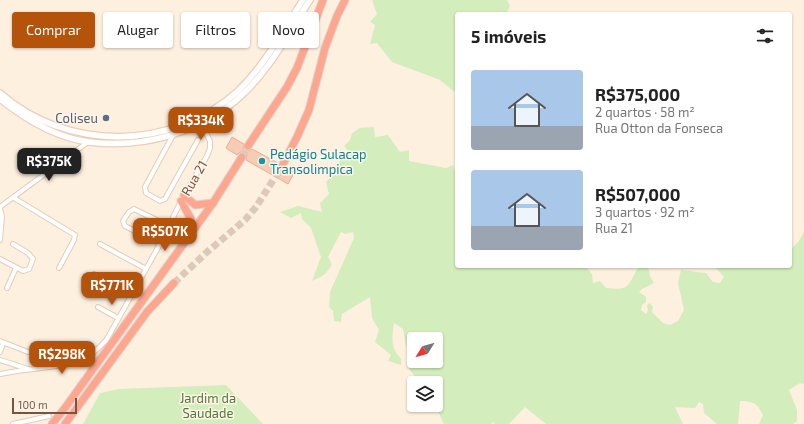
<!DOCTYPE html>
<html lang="pt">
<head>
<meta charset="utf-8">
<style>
  body { margin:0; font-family:"Exo 2",sans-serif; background:#f2f2f2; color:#222; height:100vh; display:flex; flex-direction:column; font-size:15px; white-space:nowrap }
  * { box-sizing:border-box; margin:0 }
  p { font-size:13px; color:#767676 }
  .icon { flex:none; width:22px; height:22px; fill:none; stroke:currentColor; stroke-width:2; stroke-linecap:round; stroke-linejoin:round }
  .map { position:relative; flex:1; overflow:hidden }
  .drawer { position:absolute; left:455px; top:12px; width:337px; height:256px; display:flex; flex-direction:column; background:#fff; border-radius:4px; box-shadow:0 1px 3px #0004 }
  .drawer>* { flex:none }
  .guide { position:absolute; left:12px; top:12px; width:380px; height:36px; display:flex; gap:8px }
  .needle { width:26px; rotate:233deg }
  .fabs { position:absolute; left:407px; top:332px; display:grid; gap:8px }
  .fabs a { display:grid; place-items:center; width:36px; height:36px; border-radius:4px; background:#fff; box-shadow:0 1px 3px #0004; font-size:20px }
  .scale { position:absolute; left:12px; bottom:10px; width:65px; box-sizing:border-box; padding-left:4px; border:2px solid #775444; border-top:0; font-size:11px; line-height:14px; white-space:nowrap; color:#775444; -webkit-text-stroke:3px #fff4e7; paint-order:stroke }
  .price { position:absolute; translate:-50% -34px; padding:0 9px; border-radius:8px; background:#b45309; color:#fff; font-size:13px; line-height:26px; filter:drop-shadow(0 1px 2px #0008) }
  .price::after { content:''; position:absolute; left:50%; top:24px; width:12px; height:9px; margin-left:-6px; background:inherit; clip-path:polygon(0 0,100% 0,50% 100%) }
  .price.active { background:#222; color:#fff }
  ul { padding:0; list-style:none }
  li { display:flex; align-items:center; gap:12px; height:100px; padding:0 16px }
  li span { display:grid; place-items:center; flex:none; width:112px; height:80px; border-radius:4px; color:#555 }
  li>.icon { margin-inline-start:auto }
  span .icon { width:48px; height:48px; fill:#fffc; stroke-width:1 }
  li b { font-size:17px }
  h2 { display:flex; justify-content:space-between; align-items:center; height:48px; padding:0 16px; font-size:17px }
  .chip { padding:0 14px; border-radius:4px; background:#fff; box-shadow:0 1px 3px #0004; font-size:14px; line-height:36px }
  .chip.active { background:#b45309; color:#fff }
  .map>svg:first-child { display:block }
  .green { fill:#d3edbc }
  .building { fill:#f7cbb4; stroke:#ebaf93 }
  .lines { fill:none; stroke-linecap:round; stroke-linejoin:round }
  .highway-tunnel { stroke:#dcc9b8; stroke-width:7; stroke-dasharray:7 3.5; stroke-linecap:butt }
  .street-casing { stroke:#e3ccba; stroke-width:6 }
  .secondary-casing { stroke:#ebceba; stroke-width:8 }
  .highway-casing { stroke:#dcd3ce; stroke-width:9 }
  .street { stroke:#fff; stroke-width:4 }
  .secondary { stroke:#fff; stroke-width:5.5 }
  .highway { stroke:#ffa68f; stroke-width:7 }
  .service-dot { fill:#5c6f8a; stroke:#fff4e7; stroke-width:1.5 }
  .culture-dot { fill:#0f9aa8; stroke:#fff4e7; stroke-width:1.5 }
  .labels { text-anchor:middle; stroke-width:3; stroke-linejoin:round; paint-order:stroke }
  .service-label { font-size:13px; fill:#4e5e75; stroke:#fff4e7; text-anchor:end }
  .culture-label { font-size:13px; fill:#0d838f; stroke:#fff4e7; text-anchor:start }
  .street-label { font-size:13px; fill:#775444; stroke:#fff4e7 }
  .park-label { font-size:13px; fill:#4f7939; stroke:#fff4e7 }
</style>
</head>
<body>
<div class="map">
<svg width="804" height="424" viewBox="0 0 804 424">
  <rect width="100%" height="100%" fill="#fef0df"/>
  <g class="green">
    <polygon points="372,0 507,0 510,6 506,14 457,14 457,94 440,80 392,62 377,43 370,44 375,25 370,22 377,14"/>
    <path d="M374,127L375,137L388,135L400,152L409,150V161L446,168L453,165L455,172L457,170V266H585L592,274L593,283L600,281L606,288C631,291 627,286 639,266H648L650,276L654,283L642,289L639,292L646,297V302L642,305L641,310L646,314L648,310L647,305L650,303L653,307L652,312L663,323L670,325L678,321L684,310L678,283L681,270L706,273L713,282L720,283L724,277L715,267L711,266H790V250L799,241L804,231V384L800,383L789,390L797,410V421L793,424H759L763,415C756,402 754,402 740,401L738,424H717L704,413L703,404L699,402L695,408L675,407L683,424H546L525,407L509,424H494V421L491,424H444L435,405L436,383H434L433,377L426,380L417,379L409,369V360L414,355V361H436V339H414V351L406,346L403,329L394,323C392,339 390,347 401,359V365L388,361L391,355L375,342L379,330L372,318L370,297L342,314L341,322L334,321L333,311L329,307L330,292L354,238L353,232L345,234L341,232L328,257L332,264C327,274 322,277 312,281L321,257L311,228L302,219L301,213L291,218L280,212L298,206L322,212L320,203L329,194L326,182L337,170L341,157L349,152L344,146L350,140L352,133L360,128Z"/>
    <polygon points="226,385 263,424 83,424 100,393 119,389"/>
  </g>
  <polygon class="building" points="232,137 244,144 243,148 246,150 250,151 252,149 278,163 277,167 279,170 283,171 286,168 294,173 288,184 246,160 247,155 244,153 240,152 237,155 226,148"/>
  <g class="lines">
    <g class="highway-tunnel">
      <polyline points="242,157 248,146"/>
      <polyline points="174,283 207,252 245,220 256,207 282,166"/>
    </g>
    <defs>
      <g id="street">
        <polyline points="173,135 145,187 146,193 160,201 165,199 198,140"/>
        <polyline points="14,198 75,235 74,240 59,268"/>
        <polyline points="0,207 88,142"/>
        <polyline points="0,209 2,216 0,240"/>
        <polyline points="100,244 146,269"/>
        <polyline points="160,244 125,226 123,221 129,212 134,209 169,226"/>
        <polyline points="0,259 23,271 29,269 33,259 28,253 13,244"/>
        <polyline points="94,274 132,294"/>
        <polyline points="7,288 16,268"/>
        <polyline points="98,307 118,318"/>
        <polyline points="0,341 28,352"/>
        <polyline points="0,352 3,343"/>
        <polyline points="0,360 28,369"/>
        <path d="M0,374C11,372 23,370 34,369C66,364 84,367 107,339L160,244L184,195L207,156L210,148V141L205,131L194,126"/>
        <polyline points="13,424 49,416"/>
      </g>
      <g id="secondary">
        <path d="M0,93C67,152 172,151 238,91C265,65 283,31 303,0"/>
        <path d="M0,99C25,119 57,138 89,142C144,149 203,132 243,94C271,68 289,32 310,0"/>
      </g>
      <g id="highway">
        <polyline points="248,146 287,87 297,68 323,0"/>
        <polyline points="282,166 297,137 309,110 325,48 337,16 345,0"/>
        <polyline points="184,195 195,205 213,203"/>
        <polyline points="181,201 191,219 190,234"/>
        <polyline points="52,424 65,408 213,203 242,157"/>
        <polyline points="65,424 147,312 174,283"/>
      </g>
    </defs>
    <use href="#street" class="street-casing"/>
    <use href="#secondary" class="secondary-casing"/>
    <use href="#highway" class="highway-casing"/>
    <use href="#street" class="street"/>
    <use href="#secondary" class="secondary"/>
    <use href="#highway" class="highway"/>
  </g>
  <circle class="service-dot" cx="106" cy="118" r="4"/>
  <circle class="culture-dot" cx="262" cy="161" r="4"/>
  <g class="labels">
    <g class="service-label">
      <text x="98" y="123">Coliseu</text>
    </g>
    <g class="culture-label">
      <text x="270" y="159">Pedágio Sulacap<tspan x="270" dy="15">Transolimpica</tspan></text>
    </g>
    <g class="street-label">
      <text transform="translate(194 178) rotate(-60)" y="5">Rua 21</text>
    </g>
    <g class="park-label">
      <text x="208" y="403">Jardim da<tspan x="208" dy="15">Saudade</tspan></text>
    </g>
  </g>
</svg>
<div class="fabs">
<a><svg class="needle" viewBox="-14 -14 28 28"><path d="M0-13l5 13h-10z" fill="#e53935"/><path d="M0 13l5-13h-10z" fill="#767676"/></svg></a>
<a><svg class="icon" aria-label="layers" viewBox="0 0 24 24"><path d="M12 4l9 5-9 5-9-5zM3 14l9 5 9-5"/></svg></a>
</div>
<div class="scale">100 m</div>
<b class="price" style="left:201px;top:141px">R$334K</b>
<b class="price active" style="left:49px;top:182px">R$375K</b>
<b class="price" style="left:165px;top:252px">R$507K</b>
<b class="price" style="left:112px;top:306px">R$771K</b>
<b class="price" style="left:62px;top:375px">R$298K</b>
<div class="guide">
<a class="chip active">Comprar</a>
<a class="chip">Alugar</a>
<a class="chip">Filtros</a>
<a class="chip">Novo</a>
</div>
<section class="drawer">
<h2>5 imóveis<svg class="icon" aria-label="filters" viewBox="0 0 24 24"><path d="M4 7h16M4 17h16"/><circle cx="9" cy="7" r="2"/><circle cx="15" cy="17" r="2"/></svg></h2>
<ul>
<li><span style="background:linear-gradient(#a9c7e8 70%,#9aa5b1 0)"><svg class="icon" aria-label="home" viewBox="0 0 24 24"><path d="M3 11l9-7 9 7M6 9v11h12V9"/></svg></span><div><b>R$375,000</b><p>2 quartos · 58 m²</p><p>Rua Otton da Fonseca</p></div></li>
<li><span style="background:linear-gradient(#a9c7e8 70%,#9aa5b1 0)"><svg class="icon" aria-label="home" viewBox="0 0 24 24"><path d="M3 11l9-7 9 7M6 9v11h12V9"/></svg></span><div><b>R$507,000</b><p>3 quartos · 92 m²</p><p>Rua 21</p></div></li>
</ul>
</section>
</div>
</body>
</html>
